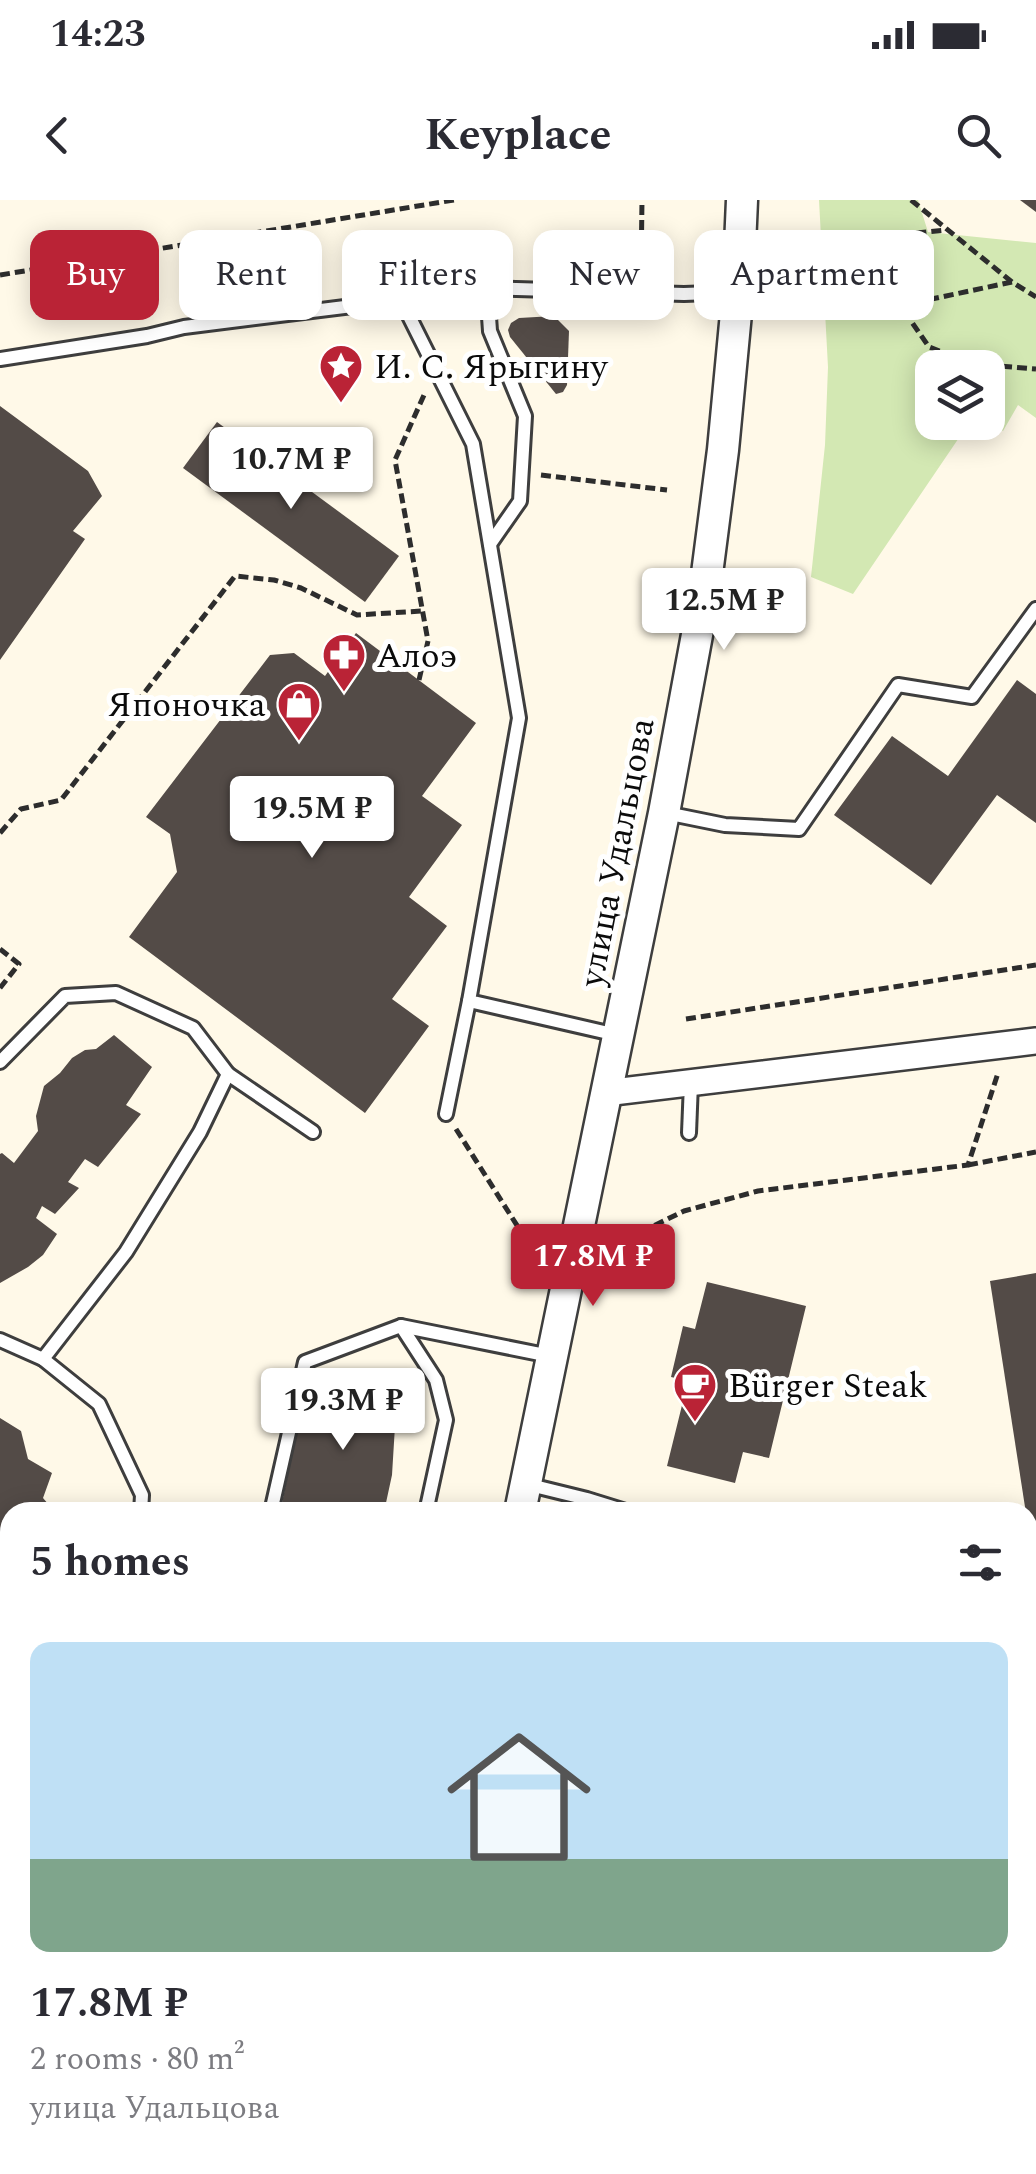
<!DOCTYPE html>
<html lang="en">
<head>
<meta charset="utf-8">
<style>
  body { margin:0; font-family:Spectral,serif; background:#f2f2f3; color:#2b2b33; height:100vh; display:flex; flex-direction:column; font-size:38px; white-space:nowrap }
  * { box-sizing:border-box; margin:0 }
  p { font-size:32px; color:#7c7c81 }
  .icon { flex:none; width:55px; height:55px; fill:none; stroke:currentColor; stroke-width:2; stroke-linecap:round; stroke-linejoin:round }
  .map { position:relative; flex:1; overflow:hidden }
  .details { position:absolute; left:0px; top:1302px; width:1038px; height:672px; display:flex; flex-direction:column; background:#fff; border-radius:30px 30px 0 0; box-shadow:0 5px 25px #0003 }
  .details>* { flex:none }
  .top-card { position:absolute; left:30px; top:30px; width:978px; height:90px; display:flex; gap:20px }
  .tools { position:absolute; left:915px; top:150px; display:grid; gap:20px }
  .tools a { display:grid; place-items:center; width:90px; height:90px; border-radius:20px; background:#fff; box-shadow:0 5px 25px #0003; font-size:50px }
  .price { position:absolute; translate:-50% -85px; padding:0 22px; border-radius:10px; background:#fff; color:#222; font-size:32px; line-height:65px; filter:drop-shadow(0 2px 5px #0008) }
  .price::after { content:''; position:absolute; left:50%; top:60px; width:30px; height:22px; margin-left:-15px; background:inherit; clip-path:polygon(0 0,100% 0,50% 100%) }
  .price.on { background:#ba2336; color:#fff }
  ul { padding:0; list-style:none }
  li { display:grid; align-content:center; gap:20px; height:530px; padding:0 30px }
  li+li { border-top:2px solid #e1e1e2 }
  li span { display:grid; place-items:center; height:310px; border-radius:20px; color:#555 }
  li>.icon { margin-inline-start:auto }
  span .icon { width:180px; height:180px; fill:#fffc; stroke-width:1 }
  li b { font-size:42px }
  h2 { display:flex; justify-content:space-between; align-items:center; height:120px; padding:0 30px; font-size:42px }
  .pill { padding:0 35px; border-radius:20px; background:#fff; box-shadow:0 5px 25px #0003; font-size:35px; line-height:90px }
  .pill.on { background:#ba2336; color:#fff }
  .status { display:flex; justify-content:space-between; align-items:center; height:70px; padding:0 50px; background:#fff; direction:ltr }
  .status svg { height:28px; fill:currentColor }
  header { display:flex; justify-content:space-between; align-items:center; height:130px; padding:0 30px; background:#fff; font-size:45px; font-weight:700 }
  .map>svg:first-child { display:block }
  .green { fill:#d3e8b3 }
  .forest { fill:#b8d992 }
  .building { fill:#534b47 }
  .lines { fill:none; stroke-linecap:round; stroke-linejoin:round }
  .service-casing { stroke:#3e3e3e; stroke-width:18 }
  .minor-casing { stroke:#3e3e3e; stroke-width:30 }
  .tertiary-casing { stroke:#3e3e3e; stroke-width:35 }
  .path { stroke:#2d2d2d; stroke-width:5; stroke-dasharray:10 5; stroke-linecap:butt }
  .service { stroke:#fff; stroke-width:12 }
  .minor { stroke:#fff; stroke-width:25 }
  .tertiary { stroke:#fff; stroke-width:30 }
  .labels { text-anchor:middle; stroke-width:10; stroke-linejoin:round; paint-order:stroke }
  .poi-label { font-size:35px; fill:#0b0b0b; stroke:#fff; text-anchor:start }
  .street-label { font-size:35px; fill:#0b0b0b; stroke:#fff }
</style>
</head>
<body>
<div class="status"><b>14:23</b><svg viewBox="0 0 49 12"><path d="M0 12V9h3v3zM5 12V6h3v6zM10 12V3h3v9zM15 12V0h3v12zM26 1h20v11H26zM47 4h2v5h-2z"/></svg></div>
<header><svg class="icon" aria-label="back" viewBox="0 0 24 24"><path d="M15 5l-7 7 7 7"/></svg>Keyplace<svg class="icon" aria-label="search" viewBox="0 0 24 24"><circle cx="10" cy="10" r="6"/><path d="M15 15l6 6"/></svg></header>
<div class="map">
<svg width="1036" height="1974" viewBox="0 0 1036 1974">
  <rect width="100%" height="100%" fill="#fff9e8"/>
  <polygon class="green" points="819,0 918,0 928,32 1036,43 1036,218 1018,205 1003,231 988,220 988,168 932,168 932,222 969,223 853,394 811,377 825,245 828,167"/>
  <polygon class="forest" points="22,1965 96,1965 131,1974 18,1974"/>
  <g class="building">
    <polygon points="1020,0 1036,0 1036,12"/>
    <polygon points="554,116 569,131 567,185 563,192 556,194 510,137 508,130 511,123 519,118"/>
    <polygon points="0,206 88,271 102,296 73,331 85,339 0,460"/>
    <polygon points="217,222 399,356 365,402 183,268"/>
    <polygon points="356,433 476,523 422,596 462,625 409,697 447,726 392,799 429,826 365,913 129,737 177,672 170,634 146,617 270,455 294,453 325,476"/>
    <polygon points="1017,480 1036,494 1036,623 997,595 931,685 834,615 892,536 948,576"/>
    <polygon points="114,835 152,867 126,905 141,914 98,967 85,959 68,982 79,988 55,1014 42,1006 36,1018 57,1034 43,1055 28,1067 0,1083 0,954 2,953 14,963 38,931 36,916 44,886 60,873 72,858 85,850 96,849"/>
    <polygon points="1036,1073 1036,1364 1034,1365 990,1081"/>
    <polygon points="707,1082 806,1106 769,1258 743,1252 735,1283 667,1266 688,1181 671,1177 683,1126 695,1129"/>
    <polygon points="327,1177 390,1190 395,1226 392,1275 384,1312 280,1312 301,1213 319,1216"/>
    <polygon points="0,1218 21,1231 28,1259 52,1273 43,1298 55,1312 10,1312 10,1441 0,1437"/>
    <polygon points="747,1965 822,1965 823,1974 696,1974 696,1972"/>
  </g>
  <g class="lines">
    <defs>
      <g id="service">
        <polyline points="401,100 487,88"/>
        <polyline points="0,159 147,136 184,127 401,100 473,244 519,518 469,801 617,835"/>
        <polyline points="490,344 520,301 525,216 490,131 487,88 684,94 737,92"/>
        <polyline points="666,613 725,625 799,629 898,485 972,497 1036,409"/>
        <polyline points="0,862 65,796 116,793 193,828 228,874 200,932 126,1052 43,1159 99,1204 142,1295 141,1312"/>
        <polyline points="228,874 313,932"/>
        <polyline points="446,914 469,801"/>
        <polyline points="689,933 691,883"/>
        <polyline points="401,1126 436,1180 446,1220 426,1312"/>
        <polyline points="0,1140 43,1159"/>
        <polyline points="526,1284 587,1299 629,1312"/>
        <polyline points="271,1312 305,1162 401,1126 550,1156"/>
        <polyline points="0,1544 10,1529"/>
        <polyline points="1028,1692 1036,1691"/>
        <polyline points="0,1892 10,1895"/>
        <polyline points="234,1965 262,1974"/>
      </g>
      <g id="minor">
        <polyline points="605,893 1036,841"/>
        <polyline points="1028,1797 1036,1796"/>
      </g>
      <g id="tertiary">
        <polyline points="520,1312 664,613 704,397 723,250 738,92 742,0"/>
        <polyline points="389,1974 391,1965"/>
      </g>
    </defs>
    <use href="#service" class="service-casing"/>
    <use href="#minor" class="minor-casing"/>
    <use href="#tertiary" class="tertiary-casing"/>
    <g class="path">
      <polyline points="911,0 1012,82 1036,97"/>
      <polyline points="897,35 911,121 929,147 974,164 1036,169"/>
      <polyline points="797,45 946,30"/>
      <polyline points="0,75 454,0"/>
      <polyline points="641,75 642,0"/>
      <polyline points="795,114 908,104 1012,82"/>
      <polyline points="541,275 667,290"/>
      <polyline points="419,480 428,441 395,260 424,195"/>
      <polyline points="0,633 21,609 61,600 235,376 274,380 301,388 357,415 422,411"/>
      <polyline points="0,749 19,764 0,788"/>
      <polyline points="686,819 1036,765"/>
      <polyline points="456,929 530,1046"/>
      <polyline points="968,965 1036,952"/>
      <polyline points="641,1032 684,1011 758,991 968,965 998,873"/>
    </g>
    <use href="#service" class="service"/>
    <use href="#minor" class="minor"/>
    <use href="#tertiary" class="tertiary"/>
  </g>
  <defs>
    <symbol id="sight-pin" viewBox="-11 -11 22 30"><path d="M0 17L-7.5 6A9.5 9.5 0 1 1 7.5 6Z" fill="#ba2336" stroke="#fff"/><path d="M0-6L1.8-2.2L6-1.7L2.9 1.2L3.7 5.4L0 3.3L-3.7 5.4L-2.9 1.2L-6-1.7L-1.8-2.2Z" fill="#fff"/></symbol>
    <symbol id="pharmacy-pin" viewBox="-11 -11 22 30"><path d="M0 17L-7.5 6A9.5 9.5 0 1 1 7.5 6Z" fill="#ba2336" stroke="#fff"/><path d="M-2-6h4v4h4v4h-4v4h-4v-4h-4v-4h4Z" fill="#fff"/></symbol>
    <symbol id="shop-pin" viewBox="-11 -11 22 30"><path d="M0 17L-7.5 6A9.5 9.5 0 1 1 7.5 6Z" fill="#ba2336" stroke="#fff"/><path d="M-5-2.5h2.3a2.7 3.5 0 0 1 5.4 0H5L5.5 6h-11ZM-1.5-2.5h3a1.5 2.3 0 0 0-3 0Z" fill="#fff"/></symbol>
    <symbol id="cafe-pin" viewBox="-11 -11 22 30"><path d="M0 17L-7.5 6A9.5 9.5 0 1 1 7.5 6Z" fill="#ba2336" stroke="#fff"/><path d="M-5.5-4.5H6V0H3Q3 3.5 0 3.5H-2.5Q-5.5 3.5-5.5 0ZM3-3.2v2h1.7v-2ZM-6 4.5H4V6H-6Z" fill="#fff"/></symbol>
  </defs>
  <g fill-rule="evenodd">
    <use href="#sight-pin" x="316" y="141" width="50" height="68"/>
    <use href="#pharmacy-pin" x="319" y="430" width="50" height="68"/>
    <use href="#shop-pin" x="274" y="479" width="50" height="68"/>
    <use href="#cafe-pin" x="670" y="1160" width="50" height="68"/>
  </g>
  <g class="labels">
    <g class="poi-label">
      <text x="374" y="178">И. С. Ярыгину</text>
      <text x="376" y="467">Алоэ</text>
      <text x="266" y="516" text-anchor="end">Японочка</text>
      <text x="728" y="1197">Bürger Steak</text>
    </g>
    <g class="street-label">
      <text transform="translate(616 652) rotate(-79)" y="12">улица Удальцова</text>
    </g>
  </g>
</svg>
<div class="tools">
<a><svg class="icon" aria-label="layers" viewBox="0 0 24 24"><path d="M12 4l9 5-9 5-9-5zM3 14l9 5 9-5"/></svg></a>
</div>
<b class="price" style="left:291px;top:312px">10.7M ₽</b>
<b class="price" style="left:724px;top:453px">12.5M ₽</b>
<b class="price" style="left:312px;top:661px">19.5M ₽</b>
<b class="price on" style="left:593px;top:1109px">17.8M ₽</b>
<b class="price" style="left:343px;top:1253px">19.3M ₽</b>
<div class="top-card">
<a class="pill on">Buy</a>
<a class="pill">Rent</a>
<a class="pill">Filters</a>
<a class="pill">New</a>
<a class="pill">Apartment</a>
</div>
<section class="details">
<h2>5 homes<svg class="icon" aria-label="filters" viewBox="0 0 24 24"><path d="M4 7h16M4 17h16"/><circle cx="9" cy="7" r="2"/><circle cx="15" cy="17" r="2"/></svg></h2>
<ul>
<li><span style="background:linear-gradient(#bfe0f5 70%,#7fa58c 0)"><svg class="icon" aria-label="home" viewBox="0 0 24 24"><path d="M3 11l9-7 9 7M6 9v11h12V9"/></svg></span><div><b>17.8M ₽</b><p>2 rooms · 80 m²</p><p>улица Удальцова</p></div></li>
</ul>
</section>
</div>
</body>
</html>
